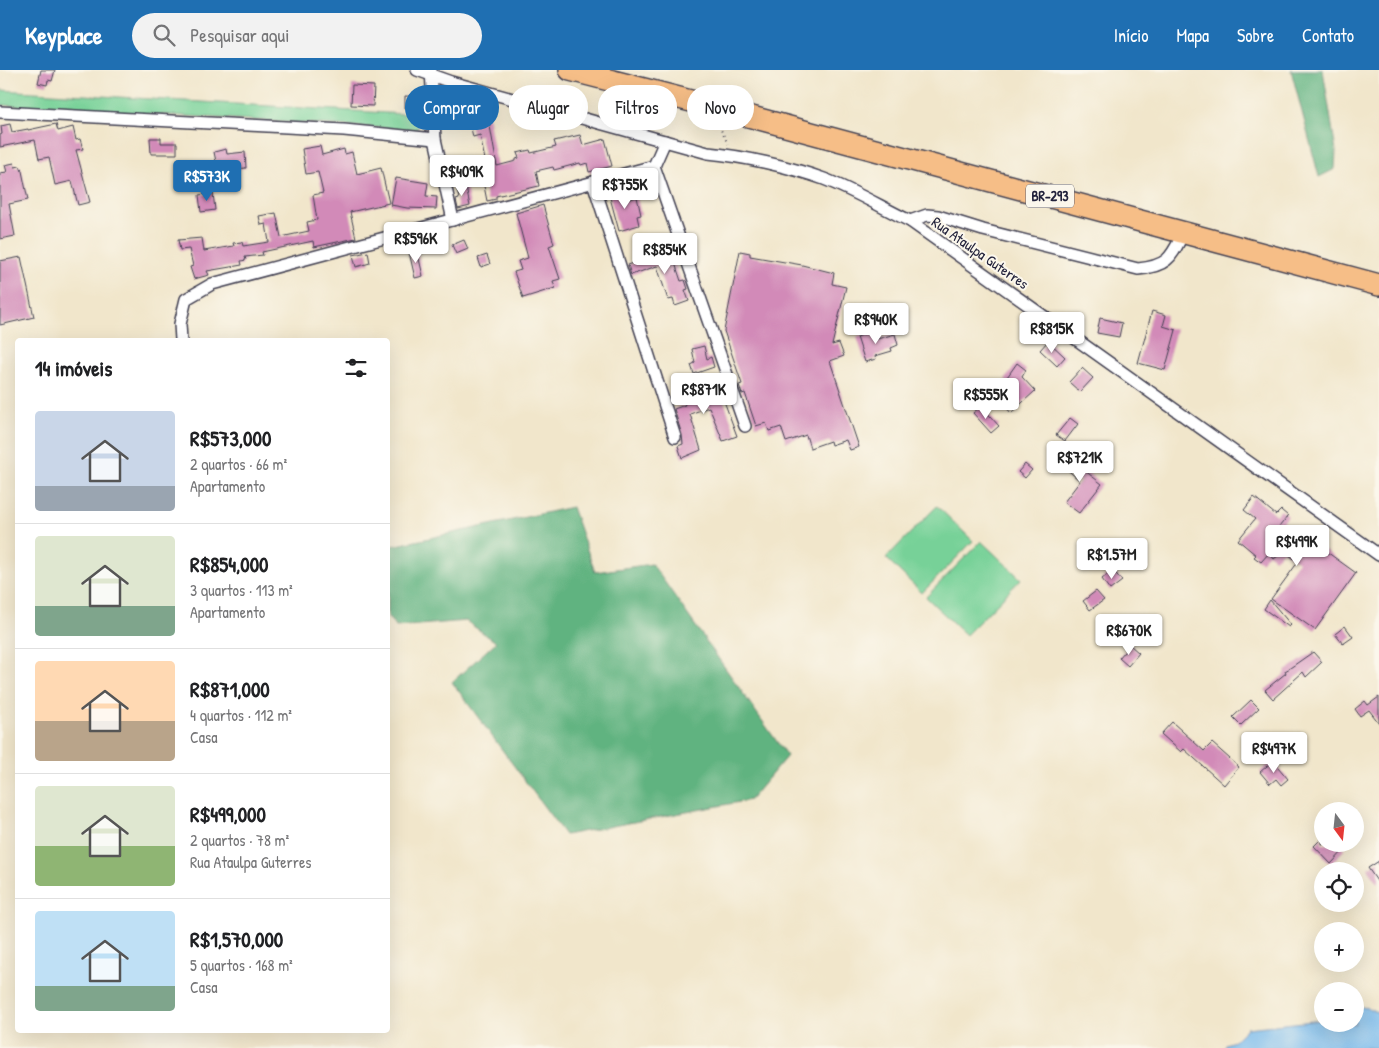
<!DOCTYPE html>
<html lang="pt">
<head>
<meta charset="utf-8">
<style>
  body { margin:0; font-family:"Patrick Hand",sans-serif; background:#f2f2f2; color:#202124; height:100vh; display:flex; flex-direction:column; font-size:19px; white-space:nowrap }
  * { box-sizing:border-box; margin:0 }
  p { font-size:16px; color:#757577 }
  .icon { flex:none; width:28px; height:28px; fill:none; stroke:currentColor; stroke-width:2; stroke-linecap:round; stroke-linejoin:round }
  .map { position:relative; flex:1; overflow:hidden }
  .drawer { position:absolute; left:15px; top:268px; width:375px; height:695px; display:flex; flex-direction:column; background:#fff; border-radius:5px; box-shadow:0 5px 20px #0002 }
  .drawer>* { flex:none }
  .banner { position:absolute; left:405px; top:15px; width:475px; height:45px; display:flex; gap:10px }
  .needle { width:32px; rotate:165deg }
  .controls { position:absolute; left:1314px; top:732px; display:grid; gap:10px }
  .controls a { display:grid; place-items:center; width:50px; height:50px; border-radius:50%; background:#fff; box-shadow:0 5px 20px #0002; font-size:25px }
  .price { position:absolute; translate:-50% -42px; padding:0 11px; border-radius:5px; background:#fff; color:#222; font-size:16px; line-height:32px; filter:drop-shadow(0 1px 2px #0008) }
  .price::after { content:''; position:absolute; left:50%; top:30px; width:15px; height:11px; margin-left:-8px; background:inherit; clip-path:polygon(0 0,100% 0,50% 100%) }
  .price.current { background:#1f6fb2; color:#fff }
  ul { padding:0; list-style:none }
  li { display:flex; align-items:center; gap:15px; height:125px; padding:0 20px }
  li+li { border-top:1px solid #e0e0e0 }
  li span { display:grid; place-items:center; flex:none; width:140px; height:100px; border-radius:5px; color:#555 }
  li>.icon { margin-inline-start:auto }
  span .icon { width:60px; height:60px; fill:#fffc; stroke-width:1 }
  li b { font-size:21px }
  h2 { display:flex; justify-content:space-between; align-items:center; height:60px; padding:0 20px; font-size:21px }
  .chip { padding:0 18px; border-radius:22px; background:#fff; box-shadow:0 5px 20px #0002; font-size:18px; line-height:45px }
  .chip.current { background:#1f6fb2; color:#fff }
  header { display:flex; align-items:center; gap:30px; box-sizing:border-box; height:70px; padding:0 25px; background:#1f6fb2; color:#fff }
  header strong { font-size:24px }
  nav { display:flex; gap:28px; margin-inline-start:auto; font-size:18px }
  .search { width:350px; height:45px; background:#f2f2f2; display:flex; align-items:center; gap:12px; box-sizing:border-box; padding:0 18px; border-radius:28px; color:#757577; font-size:19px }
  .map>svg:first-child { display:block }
  .green { fill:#77d198; stroke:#4c7a6a }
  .forest { fill:#61b380; stroke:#426a5e }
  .water { fill:#77b9ec; stroke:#4c6e94 }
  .building { fill:#d28ab8 }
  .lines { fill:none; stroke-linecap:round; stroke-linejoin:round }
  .street-casing { stroke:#413f51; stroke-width:14 }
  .highway-casing { stroke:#413f51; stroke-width:24 }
  .path { stroke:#413f51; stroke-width:2; stroke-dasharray:1 4; stroke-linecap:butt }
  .street { stroke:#fff; stroke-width:11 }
  .highway { stroke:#f6be87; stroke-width:21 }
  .labels { text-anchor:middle; stroke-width:4; stroke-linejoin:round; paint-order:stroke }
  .shield { fill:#fbf7ec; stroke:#636270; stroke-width:1 }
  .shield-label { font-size:14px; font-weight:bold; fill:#22223b }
  .street-label { font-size:15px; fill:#22223b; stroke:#fbf7ec }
</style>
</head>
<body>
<header>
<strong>Keyplace</strong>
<div class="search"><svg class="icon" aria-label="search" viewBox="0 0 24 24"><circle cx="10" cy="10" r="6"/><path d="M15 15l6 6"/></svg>Pesquisar aqui</div>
<nav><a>Início</a><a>Mapa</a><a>Sobre</a><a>Contato</a></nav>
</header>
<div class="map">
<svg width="1379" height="978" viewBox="0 0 1379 978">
  <rect width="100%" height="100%" fill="#fbf7ec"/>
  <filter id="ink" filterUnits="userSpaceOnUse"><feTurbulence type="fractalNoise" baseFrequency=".02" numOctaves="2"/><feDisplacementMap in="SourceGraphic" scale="10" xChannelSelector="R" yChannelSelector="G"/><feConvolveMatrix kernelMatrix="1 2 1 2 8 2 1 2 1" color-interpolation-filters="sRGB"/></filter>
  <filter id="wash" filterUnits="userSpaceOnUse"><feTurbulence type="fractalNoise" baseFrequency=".0096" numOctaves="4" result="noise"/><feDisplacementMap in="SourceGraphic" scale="20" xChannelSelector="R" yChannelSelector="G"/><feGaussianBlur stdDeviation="1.12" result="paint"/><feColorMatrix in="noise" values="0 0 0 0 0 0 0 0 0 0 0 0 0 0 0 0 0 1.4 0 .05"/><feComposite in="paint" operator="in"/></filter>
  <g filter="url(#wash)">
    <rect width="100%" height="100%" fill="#f1e6cb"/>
    <g class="green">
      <polygon points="0,20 421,45 417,60 0,35"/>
      <polygon points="937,436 973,471 922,523 886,488"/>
      <polygon points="981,471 1021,509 966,565 926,527"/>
    </g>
    <g class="forest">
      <polygon points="1291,0 1323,0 1336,81 1335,99 1319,107"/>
      <polygon points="572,437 595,502 652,494 787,686 750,730 565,765 452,612 496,572 466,551 396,557 388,547 388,477"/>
    </g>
    <polygon class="water" points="1355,936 1368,938 1379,943 1379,978 1224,978 1225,974 1234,971 1247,958 1322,950 1322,954 1355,954"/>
    <g id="blocks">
      <g class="building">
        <polygon points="41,0 55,0 52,11 48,10 47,15 38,13"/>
        <polygon points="352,15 374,16 373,36 351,35"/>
        <polygon points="405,26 425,27 426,39 405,38"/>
        <polygon points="477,38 487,39 497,96 516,91 516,89 519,88 517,83 530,80 531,83 556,77 554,71 580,65 583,75 605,69 612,96 589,102 587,93 581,95 580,93 554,100 553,97 536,101 539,116 496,126 496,129 487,131 481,101 487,100 480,65 473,67 467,40"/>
        <polygon points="10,54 12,62 28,59 28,60 56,54 58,61 73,57 76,70 80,69 83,79 76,80 90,132 78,135 72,111 55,115 49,87 39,89 35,70 0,77 0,65 2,64 1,56"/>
        <polygon points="150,68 161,68 161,73 177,73 177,84 151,84"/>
        <polygon points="320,76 322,85 344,79 345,84 352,82 357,104 381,98 389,133 350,142 356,168 314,177 313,171 262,182 263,185 245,187 246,190 241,191 242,195 207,201 209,205 194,209 190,197 193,196 189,179 180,180 178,170 202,168 204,181 234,176 233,173 242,172 243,176 269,172 266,154 261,155 259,146 276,143 281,167 309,161 307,152 317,150 313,125 323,123 318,102 306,104 302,79"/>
        <polygon points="226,79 227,84 245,82 246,98 235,99 235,97 218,101 214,82"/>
        <polygon points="14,93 15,97 20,96 22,101 28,130 9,134 15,166 0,169 0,103 7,102 5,95"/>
        <polygon points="396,108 428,113 426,126 437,127 436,139 407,138 391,135"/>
        <polygon points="465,113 470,136 458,139 456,130 459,129 456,115"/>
        <polygon points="619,117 622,131 637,127 641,145 637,146 639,155 619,161 608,120"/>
        <polygon points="213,123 215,140 201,142 199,125"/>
        <polygon points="543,135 554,174 549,176 560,209 553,211 555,218 523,228 514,202 521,200 518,191 528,188 516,143"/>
        <polygon points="464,170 468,179 456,184 452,175"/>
        <polygon points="675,179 679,189 674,190 681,211 685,210 688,219 685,220 689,231 675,236 673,229 668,230 657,196 631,205 628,195"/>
        <polygon points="417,180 423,206 415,208 409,182"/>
        <polygon points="740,181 750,183 750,186 802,195 834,203 832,214 846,217 832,275 839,273 844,286 830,291 859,377 850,380 846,370 831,375 830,371 810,378 806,365 786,372 781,357 769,361 766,353 756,356 745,323 742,324 739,315 742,314 724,261"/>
        <polygon points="368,182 370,193 356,197 353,185"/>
        <polygon points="487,185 490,194 481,197 478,188"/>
        <polygon points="21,187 34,247 0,255 0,191"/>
        <polygon points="1152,241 1166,245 1163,256 1176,260 1165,300 1138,293"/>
        <polygon points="1100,248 1122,253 1119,267 1097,263"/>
        <polygon points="873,261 877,269 895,264 898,275 891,278 892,281 875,286 876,289 865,292 857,267"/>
        <polygon points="1048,271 1065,287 1057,296 1040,280"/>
        <polygon points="704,276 707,289 711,287 714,297 694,304 691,295 695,293 692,279"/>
        <polygon points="1017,293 1026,300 1022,307 1035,321 1011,343 1005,336 1012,330 1004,321 1011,314 1005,310"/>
        <polygon points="1082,298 1093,308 1080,322 1069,312"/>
        <polygon points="720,308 728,330 724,331 737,366 723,371 709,337 690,344 701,380 682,388 678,376 683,374 682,365 674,339 685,335 681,326"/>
        <polygon points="981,336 999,356 991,363 973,343"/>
        <polygon points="1070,348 1078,354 1065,371 1056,365"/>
        <polygon points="1074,381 1085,390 1080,397 1102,414 1079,443 1064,432 1080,411 1062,395"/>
        <polygon points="1025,394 1032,400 1025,408 1018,402"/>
        <polygon points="1254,427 1276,445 1281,440 1288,446 1279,457 1308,479 1313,472 1356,503 1315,560 1271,529 1298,492 1284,481 1274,489 1269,483 1261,492 1254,487 1256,485 1238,470 1255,449 1244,440"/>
        <polygon points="1113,500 1122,511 1110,520 1102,509"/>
        <polygon points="1096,521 1104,530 1090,540 1083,531"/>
        <polygon points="1270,530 1291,555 1289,557 1264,539"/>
        <polygon points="1345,556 1353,567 1343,574 1335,564"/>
        <polygon points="1130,575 1139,583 1128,596 1119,588"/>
        <polygon points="1313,582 1322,592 1306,607 1303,602 1273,629 1265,620 1286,603 1285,601 1290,598"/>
        <polygon points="1379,627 1379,653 1369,640 1360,646 1355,639 1365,631 1368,635"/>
        <polygon points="1251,630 1259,638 1241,655 1233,647"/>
        <polygon points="1172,652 1204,681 1212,673 1239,697 1224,715 1184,679 1181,682 1161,664"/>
        <polygon points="1273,691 1288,709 1281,715 1276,709 1270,714 1260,702"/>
        <polygon points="1322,768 1322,774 1339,774 1345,779 1331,794 1314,776"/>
        <polygon points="1379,791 1379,814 1368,798"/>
      </g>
    </g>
  </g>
  <g filter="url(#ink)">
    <use href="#blocks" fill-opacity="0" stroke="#413f51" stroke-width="1"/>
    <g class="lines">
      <defs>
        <g id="street">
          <path d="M417,0L451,12L708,83C742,86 791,97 824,109C853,120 881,137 910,151L1379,485"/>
          <polyline points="431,0 435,69 453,150"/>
          <polyline points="0,42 344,60 435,69"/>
          <polyline points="665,71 654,96 745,356"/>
          <polyline points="593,112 675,367"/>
          <path d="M910,151L927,145L938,146L983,160L1138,199C1169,196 1171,187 1184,162"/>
          <polyline points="181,270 180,254 186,229 212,214 654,96"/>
        </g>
        <polyline id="highway" points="570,0 722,39 1379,215"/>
      </defs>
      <use href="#street" class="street-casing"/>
      <use href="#highway" class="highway-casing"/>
      <polyline class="path" points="719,56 728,74"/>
      <use href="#street" class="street"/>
      <use href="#highway" class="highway"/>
    </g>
  </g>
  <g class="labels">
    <rect class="shield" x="1026" y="114.5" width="48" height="23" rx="4"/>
    <g class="shield-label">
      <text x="1050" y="131">BR-293</text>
    </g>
    <g class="street-label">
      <text transform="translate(980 183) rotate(35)" y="5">Rua Ataulpa Guterres</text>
    </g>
  </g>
</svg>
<div class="controls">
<a><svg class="needle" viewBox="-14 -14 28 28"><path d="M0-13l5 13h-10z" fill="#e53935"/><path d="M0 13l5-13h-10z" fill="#757577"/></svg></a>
<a><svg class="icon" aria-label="locate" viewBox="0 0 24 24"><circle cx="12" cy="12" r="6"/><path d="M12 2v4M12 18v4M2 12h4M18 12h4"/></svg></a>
<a>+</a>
<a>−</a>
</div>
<b class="price" style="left:462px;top:127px">R$409K</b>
<b class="price current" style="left:207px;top:132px">R$573K</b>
<b class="price" style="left:625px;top:140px">R$755K</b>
<b class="price" style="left:416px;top:194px">R$596K</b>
<b class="price" style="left:665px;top:205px">R$854K</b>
<b class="price" style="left:876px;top:275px">R$940K</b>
<b class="price" style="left:1052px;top:284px">R$815K</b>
<b class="price" style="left:704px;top:345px">R$871K</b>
<b class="price" style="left:986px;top:350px">R$555K</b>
<b class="price" style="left:1080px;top:413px">R$721K</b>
<b class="price" style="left:1297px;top:497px">R$499K</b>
<b class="price" style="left:1112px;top:510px">R$1.57M</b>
<b class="price" style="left:1129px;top:586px">R$670K</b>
<b class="price" style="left:1274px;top:704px">R$497K</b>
<div class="banner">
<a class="chip current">Comprar</a>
<a class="chip">Alugar</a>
<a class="chip">Filtros</a>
<a class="chip">Novo</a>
</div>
<section class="drawer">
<h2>14 imóveis<svg class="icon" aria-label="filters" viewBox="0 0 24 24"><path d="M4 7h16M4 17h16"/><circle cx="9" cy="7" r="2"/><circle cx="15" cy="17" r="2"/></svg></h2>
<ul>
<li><span style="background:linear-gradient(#c9d6e8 75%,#9aa5b1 0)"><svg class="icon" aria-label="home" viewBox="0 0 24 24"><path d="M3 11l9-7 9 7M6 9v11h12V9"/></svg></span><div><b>R$573,000</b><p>2 quartos · 66 m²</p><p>Apartamento</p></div></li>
<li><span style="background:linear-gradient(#dfe7d0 70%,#7fa58c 0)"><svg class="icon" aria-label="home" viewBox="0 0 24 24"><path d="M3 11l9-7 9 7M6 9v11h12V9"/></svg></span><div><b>R$854,000</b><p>3 quartos · 113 m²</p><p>Apartamento</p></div></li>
<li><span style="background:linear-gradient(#ffd9b3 60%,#b9a48a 0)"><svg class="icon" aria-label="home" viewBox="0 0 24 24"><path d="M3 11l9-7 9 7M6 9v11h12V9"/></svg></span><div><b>R$871,000</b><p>4 quartos · 112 m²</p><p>Casa</p></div></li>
<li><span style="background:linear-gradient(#dfe7d0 60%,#8fb573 0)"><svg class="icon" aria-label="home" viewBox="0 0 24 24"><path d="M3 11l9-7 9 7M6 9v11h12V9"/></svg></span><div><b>R$499,000</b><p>2 quartos · 78 m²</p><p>Rua Ataulpa Guterres</p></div></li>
<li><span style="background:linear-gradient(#bfe0f5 75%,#7fa58c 0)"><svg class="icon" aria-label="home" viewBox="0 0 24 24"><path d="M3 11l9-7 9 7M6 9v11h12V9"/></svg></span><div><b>R$1,570,000</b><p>5 quartos · 168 m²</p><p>Casa</p></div></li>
</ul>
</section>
</div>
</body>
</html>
